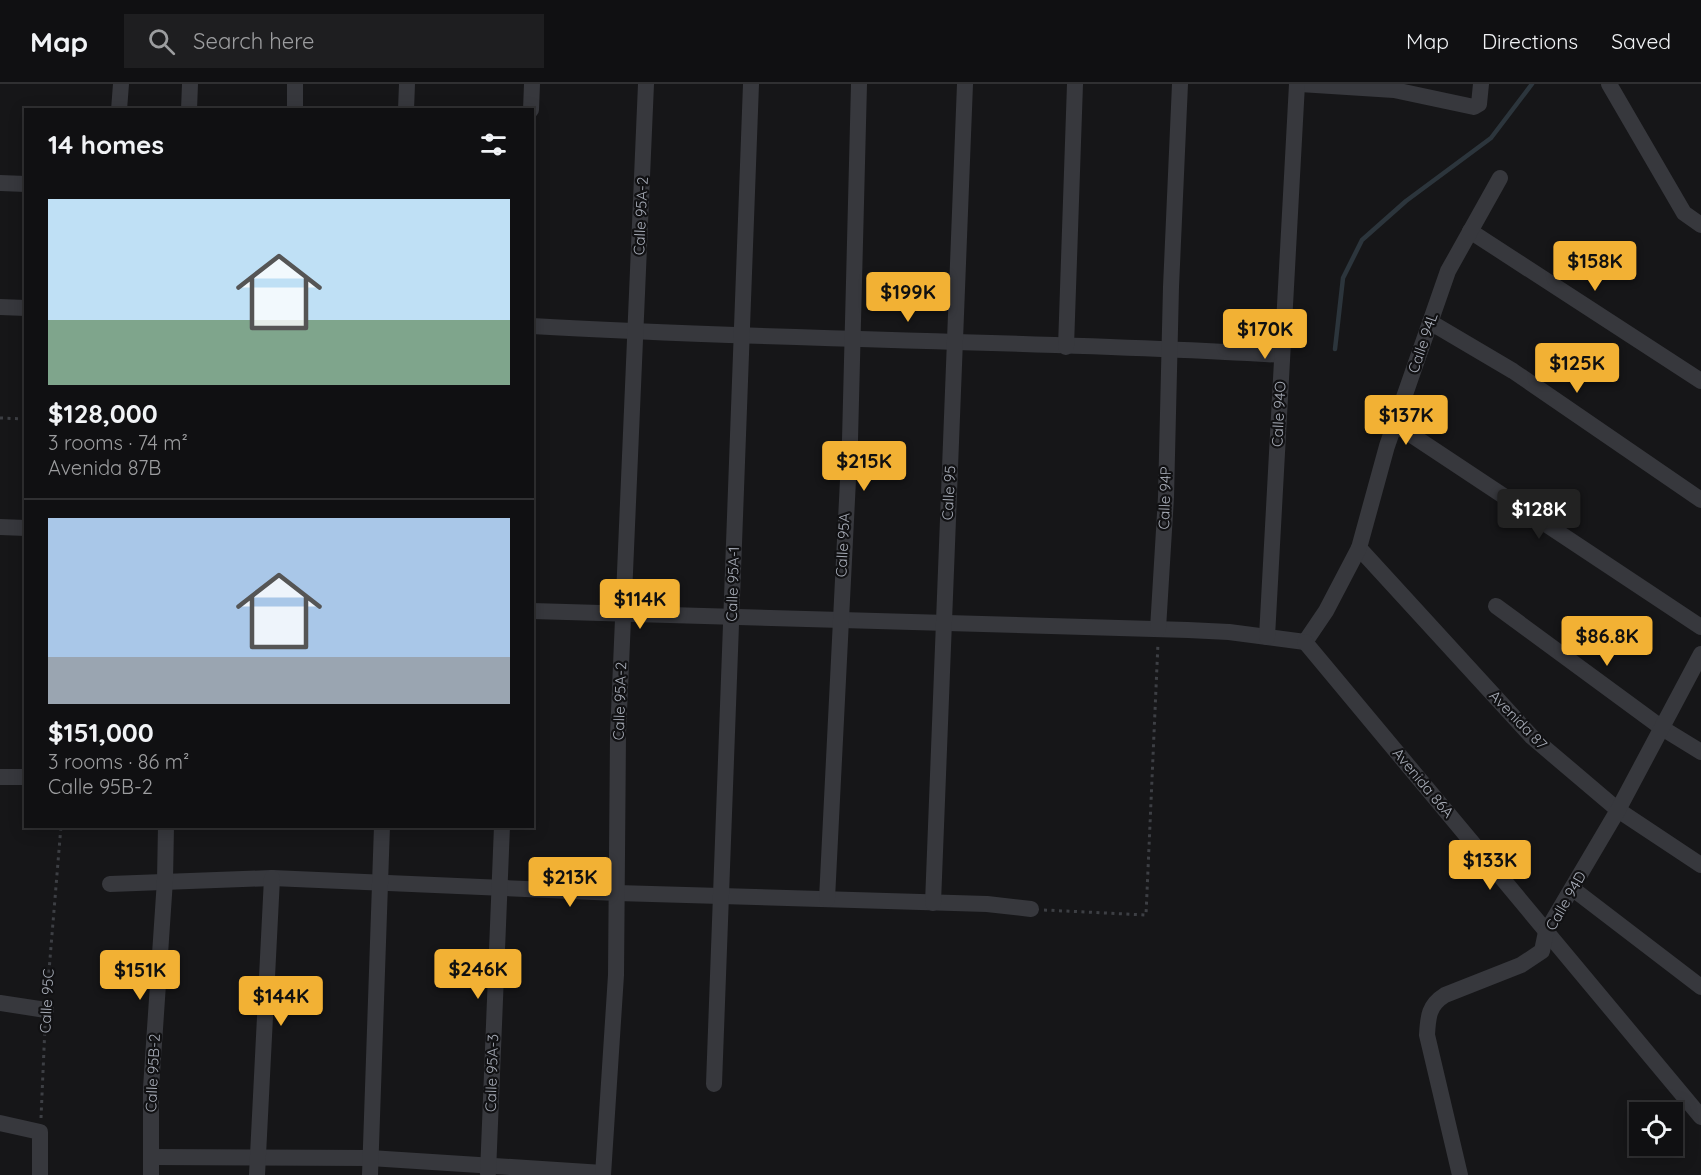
<!DOCTYPE html>
<html lang="en">
<head>
<meta charset="utf-8">
<style>
  body { margin:0; font-family:Quicksand,sans-serif; background:#1e1e20; color:#f1f3f6; height:100vh; display:flex; flex-direction:column; font-size:22px; white-space:nowrap }
  * { box-sizing:border-box; margin:0 }
  p { font-size:20px; color:#9c9d9f }
  .icon { flex:none; width:33px; height:33px; fill:none; stroke:currentColor; stroke-width:2; stroke-linecap:round; stroke-linejoin:round }
  .map { position:relative; flex:1; overflow:hidden }
  .drawer { position:absolute; left:24px; top:24px; width:510px; height:720px; display:flex; flex-direction:column; background:#101012; border-radius:0px; box-shadow:0 3px 15px #0003,0 0 0 2px #303032 }
  .drawer>* { flex:none }
  .tools { position:absolute; left:1629px; top:1018px; display:grid; gap:12px }
  .tools a { display:grid; place-items:center; width:54px; height:54px; border-radius:0px; background:#101012; box-shadow:0 3px 15px #0003,0 0 0 2px #303032; font-size:30px }
  .price { position:absolute; translate:-50% -51px; padding:0 14px; border-radius:6px; background:#f2b134; color:#111; font-size:20px; line-height:39px; filter:drop-shadow(0 2px 3px #0008) }
  .price::after { content:''; position:absolute; left:50%; top:36px; width:18px; height:14px; margin-left:-9px; background:inherit; clip-path:polygon(0 0,100% 0,50% 100%) }
  .price.selected { background:#222; color:#fff }
  ul { padding:0; list-style:none }
  li { display:grid; align-content:center; gap:12px; height:318px; padding:0 24px }
  li+li { border-top:2px solid #303032 }
  li span { display:grid; place-items:center; height:186px; border-radius:0px; color:#555 }
  li>.icon { margin-inline-start:auto }
  span .icon { width:108px; height:108px; fill:#fffc; stroke-width:1 }
  li b { font-size:26px }
  h2 { display:flex; justify-content:space-between; align-items:center; height:72px; padding:0 24px; font-size:26px }
  header { display:flex; align-items:center; gap:36px; box-sizing:border-box; height:84px; padding:0 30px; background:#101012; border-bottom:2px solid #303032 }
  header strong { font-size:28px }
  nav { display:flex; gap:33px; margin-inline-start:auto; font-size:21px }
  .search { width:420px; height:54px; background:#1e1e20; display:flex; align-items:center; gap:15px; box-sizing:border-box; padding:0 21px; border-radius:0px; color:#9c9d9f; font-size:22px }
  .map>svg:first-child { display:block }
  .lines { fill:none; stroke-linecap:round; stroke-linejoin:round }
  .stream { stroke:#2c353c; stroke-width:4.5 }
  .path { stroke:#3d3f44; stroke-width:3; stroke-dasharray:3 4.5; stroke-linecap:butt }
  .minor { stroke:#37383d; stroke-width:16 }
  .labels { text-anchor:middle; stroke-width:4.5; stroke-linejoin:round; paint-order:stroke }
  .street-label { font-size:15px; fill:#a8adb8; stroke:#111113 }
</style>
</head>
<body>
<header>
<strong>Map</strong>
<div class="search"><svg class="icon" aria-label="search" viewBox="0 0 24 24"><circle cx="10" cy="10" r="6"/><path d="M15 15l6 6"/></svg>Search here</div>
<nav><a>Map</a><a>Directions</a><a>Saved</a></nav>
</header>
<div class="map">
<svg width="1701" height="1091" viewBox="0 0 1701 1091">
  <rect width="100%" height="100%" fill="#161618"/>
  <g class="lines">
    <polyline class="stream" points="1335,265 1343,194 1362,156 1406,117 1491,54 1532,0"/>
    <g class="path">
      <polyline points="0,334 26,335"/>
      <polyline points="1044,826 1146,831 1158,559"/>
      <polyline points="47,911 61,742"/>
      <polyline points="41,1034 45,942"/>
    </g>
    <g class="minor">
      <polyline points="1300,0 1394,6 1474,23 1479,20 1481,0"/>
      <polyline points="1609,0 1684,129 1701,141"/>
      <polyline points="119,26 121,0"/>
      <polyline points="189,26 190,0"/>
      <polyline points="295,26 295,0"/>
      <polyline points="406,26 407,0"/>
      <polyline points="531,26 532,0"/>
      <polyline points="0,99 26,100"/>
      <polyline points="1470,147 1701,297"/>
      <polyline points="0,223 26,224"/>
      <polyline points="1430,238 1513,287 1701,416"/>
      <path d="M532,242C782,257 1033,256 1282,271"/>
      <polyline points="1066,263 1075,0"/>
      <polyline points="1395,340 1701,543"/>
      <polyline points="0,443 26,444"/>
      <polyline points="1359,464 1532,653 1618,726 1701,781"/>
      <polyline points="1496,522 1662,644 1701,668"/>
      <polyline points="532,527 1188,546 1229,548 1305,558 1326,527 1359,464 1387,362 1448,187 1500,94"/>
      <polyline points="1158,545 1166,413 1171,203 1180,0"/>
      <polyline points="1267,553 1297,0"/>
      <polyline points="1305,558 1701,1033"/>
      <polyline points="0,693 26,693"/>
      <polyline points="110,800 272,794 617,809 987,820 1031,825"/>
      <polyline points="1573,805 1701,903"/>
      <polyline points="827,815 850,356 859,0"/>
      <polyline points="933,819 965,0"/>
      <polyline points="0,919 46,926"/>
      <polyline points="714,1000 751,0"/>
      <polyline points="0,1039 40,1048 40,1091"/>
      <polyline points="151,1073 370,1074 603,1089"/>
      <polyline points="488,1089 502,742"/>
      <polyline points="151,1091 151,1004 165,796 166,742"/>
      <polyline points="257,1091 272,794"/>
      <polyline points="370,1091 382,742"/>
      <polyline points="603,1091 616,891 618,651 646,0"/>
      <path d="M1460,1091L1427,951C1428,932 1429,921 1445,911L1521,881L1542,867L1546,848L1618,726L1701,570"/>
    </g>
  </g>
  <g class="labels">
    <g class="street-label">
      <text transform="translate(641 132) rotate(-87)" y="5">Calle 95A-2</text>
      <text transform="translate(1423 259) rotate(-71)" y="5">Calle 94L</text>
      <text transform="translate(1279 330) rotate(-87)" y="5">Calle 94O</text>
      <text transform="translate(949 409) rotate(-87)" y="5">Calle 95</text>
      <text transform="translate(1165 414) rotate(-88)" y="5">Calle 94P</text>
      <text transform="translate(843 461) rotate(-87)" y="5">Calle 95A</text>
      <text transform="translate(733 500) rotate(-88)" y="5">Calle 95A-1</text>
      <text transform="translate(620 617) rotate(-88)" y="5">Calle 95A-2</text>
      <text transform="translate(1518 636) rotate(46)" y="5">Avenida 87</text>
      <text transform="translate(1423 699) rotate(50)" y="5">Avenida 86A</text>
      <text transform="translate(1566 817) rotate(-60)" y="5">Calle 94D</text>
      <text transform="translate(47 917) rotate(-87)" y="5">Calle 95C</text>
      <text transform="translate(153 989) rotate(-87)" y="5">Calle 95B-2</text>
      <text transform="translate(492 989) rotate(-88)" y="5">Calle 95A-3</text>
    </g>
  </g>
</svg>
<div class="tools">
<a><svg class="icon" aria-label="locate" viewBox="0 0 24 24"><circle cx="12" cy="12" r="6"/><path d="M12 2v4M12 18v4M2 12h4M18 12h4"/></svg></a>
</div>
<b class="price" style="left:1595px;top:208px">$158K</b>
<b class="price" style="left:908px;top:239px">$199K</b>
<b class="price" style="left:1265px;top:276px">$170K</b>
<b class="price" style="left:1577px;top:310px">$125K</b>
<b class="price" style="left:1406px;top:362px">$137K</b>
<b class="price" style="left:864px;top:408px">$215K</b>
<b class="price selected" style="left:1539px;top:456px">$128K</b>
<b class="price" style="left:640px;top:546px">$114K</b>
<b class="price" style="left:1607px;top:583px">$86.8K</b>
<b class="price" style="left:1490px;top:807px">$133K</b>
<b class="price" style="left:570px;top:824px">$213K</b>
<b class="price" style="left:478px;top:916px">$246K</b>
<b class="price" style="left:140px;top:917px">$151K</b>
<b class="price" style="left:281px;top:943px">$144K</b>
<section class="drawer">
<h2>14 homes<svg class="icon" aria-label="filters" viewBox="0 0 24 24"><path d="M4 7h16M4 17h16"/><circle cx="9" cy="7" r="2"/><circle cx="15" cy="17" r="2"/></svg></h2>
<ul>
<li><span style="background:linear-gradient(#bfe0f5 65%,#7fa58c 0)"><svg class="icon" aria-label="home" viewBox="0 0 24 24"><path d="M3 11l9-7 9 7M6 9v11h12V9"/></svg></span><div><b>$128,000</b><p>3 rooms · 74 m²</p><p>Avenida 87B</p></div></li>
<li><span style="background:linear-gradient(#a9c7e8 75%,#9aa5b1 0)"><svg class="icon" aria-label="home" viewBox="0 0 24 24"><path d="M3 11l9-7 9 7M6 9v11h12V9"/></svg></span><div><b>$151,000</b><p>3 rooms · 86 m²</p><p>Calle 95B-2</p></div></li>
</ul>
</section>
</div>
</body>
</html>
